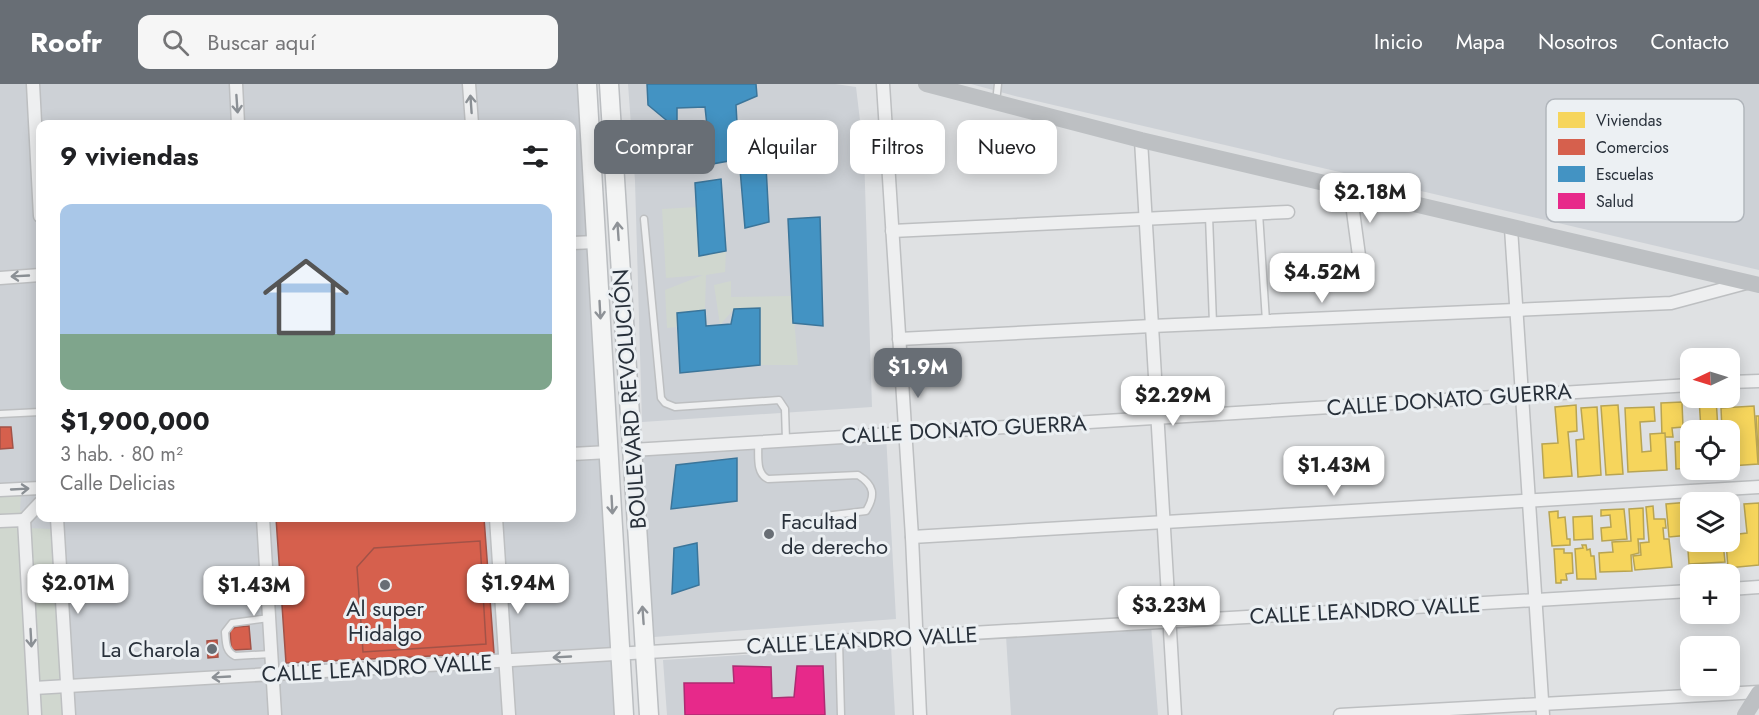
<!DOCTYPE html>
<html lang="es">
<head>
<meta charset="utf-8">
<style>
  body { margin:0; font-family:Jost,sans-serif; background:#f6f6f6; color:#202124; height:100vh; display:flex; flex-direction:column; font-size:22px; white-space:nowrap }
  * { box-sizing:border-box; margin:0 }
  p { font-size:20px; color:#757577 }
  .icon { flex:none; width:33px; height:33px; fill:none; stroke:currentColor; stroke-width:2; stroke-linecap:round; stroke-linejoin:round }
  .map { position:relative; flex:1; overflow:hidden }
  .drawer { position:absolute; left:36px; top:36px; width:540px; height:402px; display:flex; flex-direction:column; background:#fff; border-radius:12px; box-shadow:0 3px 15px #0003 }
  .drawer>* { flex:none }
  .top-card { position:absolute; left:594px; top:36px; width:570px; height:54px; display:flex; gap:12px }
  .needle { width:39px; rotate:266deg }
  .controls { position:absolute; left:1680px; top:264px; display:grid; gap:12px }
  .controls a { display:grid; place-items:center; width:60px; height:60px; border-radius:12px; background:#fff; box-shadow:0 3px 15px #0003; font-size:30px }
  .price { position:absolute; translate:-50% -51px; padding:0 14px; border-radius:12px; background:#fff; color:#222; font-size:20px; line-height:39px; filter:drop-shadow(0 2px 3px #0008) }
  .price::after { content:''; position:absolute; left:50%; top:36px; width:18px; height:14px; margin-left:-9px; background:inherit; clip-path:polygon(0 0,100% 0,50% 100%) }
  .price.current { background:#686e75; color:#fff }
  ul { padding:0; list-style:none }
  li { display:grid; align-content:center; gap:12px; height:318px; padding:0 24px }
  li span { display:grid; place-items:center; height:186px; border-radius:12px; color:#555 }
  li>.icon { margin-inline-start:auto }
  span .icon { width:108px; height:108px; fill:#fffc; stroke-width:1 }
  li b { font-size:26px }
  h2 { display:flex; justify-content:space-between; align-items:center; height:72px; padding:0 24px; font-size:26px }
  .pill { padding:0 21px; border-radius:12px; background:#fff; box-shadow:0 3px 15px #0003; font-size:21px; line-height:54px }
  .pill.current { background:#686e75; color:#fff }
  header { display:flex; align-items:center; gap:36px; box-sizing:border-box; height:84px; padding:0 30px; background:#686e75; color:#fff }
  header strong { font-size:28px }
  nav { display:flex; gap:33px; margin-inline-start:auto; font-size:21px }
  .search { width:420px; height:54px; background:#f6f6f6; display:flex; align-items:center; gap:15px; box-sizing:border-box; padding:0 21px; border-radius:12px; color:#757577; font-size:22px }
  .map>svg:first-child { display:block }
  .built { fill:#cdd1d6; fill-rule:evenodd }
  .green { fill:#d0d7cf }
  .homes { fill:#f6d55c; stroke:#b8a452; stroke-width:1.5 }
  .shops { fill:#d6604d; stroke:#a25247; stroke-width:1.5 }
  .schools { fill:#4393c3; stroke:#3b759a; stroke-width:1.5 }
  .health { fill:#e7298a; stroke:#ae2b72; stroke-width:1.5 }
  .lines { fill:none; stroke-linecap:round; stroke-linejoin:round }
  .service-casing { stroke:#bdbfc1; stroke-width:9 }
  .minor-casing { stroke:#bdbfc1; stroke-width:15 }
  .primary-casing { stroke:#bbbec1; stroke-width:21 }
  .service { stroke:#eeeff0; stroke-width:6 }
  .minor { stroke:#eeeff0; stroke-width:12 }
  .secondary { stroke:#bdc0c3; stroke-width:16 }
  .primary { stroke:#f3f4f4; stroke-width:18 }
  .oneway { stroke:#8b9095 }
  .oneway2 { stroke:#8e9297 }
  .poi-dot { fill:#686e75; stroke:#ecf0f3; stroke-width:2 }
  .labels { text-anchor:middle; stroke-width:6; stroke-linejoin:round; paint-order:stroke }
  .street-label { font-size:22px; fill:#28303a; stroke:#ecf0f3 }
  .poi-label { font-size:22px; fill:#28303a; stroke:#ecf0f3; text-anchor:start }
  .key { fill:#ecf0f3; stroke:#b1b6bc; stroke-width:1.5 }
  .key-label { font-size:16px; fill:#28303a }
</style>
</head>
<body>
<header>
<strong>Roofr</strong>
<div class="search"><svg class="icon" aria-label="search" viewBox="0 0 24 24"><circle cx="10" cy="10" r="6"/><path d="M15 15l6 6"/></svg>Buscar aquí</div>
<nav><a>Inicio</a><a>Mapa</a><a>Nosotros</a><a>Contacto</a></nav>
</header>
<div class="map">
<svg width="1759" height="631" viewBox="0 0 1759 631">
  <rect width="100%" height="100%" fill="#dfe1e3"/>
  <g class="built">
    <path d="M0,0H591L631,631H0ZM40,40H572V434H40Z"/>
    <polygon points="628,0 835,0 856,3 864,70 872,323 642,338 635,97"/>
    <polygon points="971,0 1759,0 1759,186 1015,12"/>
    <polygon points="886,350 896,535 654,553 640,364"/>
    <polygon points="1151,541 1158,631 1011,631 1006,552"/>
    <polygon points="891,562 895,631 667,631 663,576"/>
  </g>
  <g class="green">
    <polygon points="697,123 699,172 726,167 725,188 706,191 705,226 677,229 678,243 667,244 665,206 703,191 666,194 662,125"/>
    <polygon points="731,197 731,213 792,212 798,281 760,281 760,224 734,225 720,241 714,201"/>
    <polygon points="21,409 20,427 27,427 28,444 52,445 63,631 0,631 0,410"/>
  </g>
  <g class="homes">
    <polygon points="1699,314 1716,314 1718,346 1701,346"/>
    <polygon points="1682,318 1683,343 1672,344 1673,353 1662,353 1661,319"/>
    <polygon points="1576,321 1577,347 1568,348 1572,392 1544,394 1542,360 1558,359 1555,323"/>
    <polygon points="1618,321 1623,390 1606,391 1601,322"/>
    <polygon points="1754,322 1758,380 1730,382 1730,346 1722,346 1721,324"/>
    <polygon points="1597,323 1601,391 1578,393 1576,356 1584,355 1581,324"/>
    <polygon points="1654,323 1655,337 1640,338 1642,368 1651,367 1650,350 1665,349 1667,386 1628,388 1625,324"/>
    <polygon points="1756,332 1759,332 1759,381"/>
    <polygon points="1690,357 1690,384 1676,385 1675,358"/>
    <polygon points="1736,416 1738,430 1730,431 1730,418 1723,417"/>
    <polygon points="1703,417 1690,418 1690,451 1669,453 1666,420"/>
    <polygon points="1759,419 1759,481 1728,484 1726,458 1730,458 1730,451 1747,449 1744,420"/>
    <polygon points="1653,422 1654,435 1665,435 1666,444 1663,444 1664,455 1669,455 1672,483 1635,486 1633,472 1641,471 1640,459 1649,458 1646,423"/>
    <polygon points="1643,424 1644,455 1638,455 1639,469 1631,471 1632,487 1600,488 1599,469 1613,468 1612,458 1631,457 1629,425"/>
    <polygon points="1624,425 1627,455 1602,457 1601,444 1611,443 1610,431 1601,432 1601,426"/>
    <polygon points="1558,427 1558,434 1565,433 1567,455 1570,455 1570,461 1552,462 1549,428"/>
    <polygon points="1592,432 1593,455 1574,456 1573,433"/>
    <polygon points="1687,453 1690,453 1690,458 1723,458 1725,478 1689,480"/>
    <polygon points="1582,461 1586,461 1587,466 1590,465 1591,472 1594,472 1596,495 1577,495 1575,465 1583,464"/>
    <polygon points="1554,465 1564,465 1564,469 1572,469 1573,489 1566,490 1567,496 1561,496 1561,499 1556,499"/>
  </g>
  <g class="shops">
    <polygon points="0,343 11,343 13,364 0,365"/>
    <polygon points="276,434 484,434 494,569 286,579"/>
    <polygon points="480,457 486,560 363,568 357,483 374,464"/>
    <polygon points="249,542 251,565 233,566 231,563 230,546 236,543"/>
    <polygon points="217,556 218,573 208,574 207,557"/>
  </g>
  <g class="schools">
    <polygon points="647,0 756,0 757,12 736,21 737,39 752,38 750,73 696,83 695,43 707,42 705,23 677,24 677,45 648,21"/>
    <polygon points="766,82 769,138 745,144 740,85"/>
    <polygon points="721,95 726,167 699,172 695,99"/>
    <polygon points="820,133 823,242 793,239 788,135"/>
    <polygon points="760,224 760,281 680,289 677,229 705,226 706,242 731,240 734,225"/>
    <polygon points="737,374 737,417 671,425 676,381"/>
    <polygon points="697,459 699,501 672,510 674,464"/>
  </g>
  <polygon class="health" points="733,582 771,583 772,614 794,613 797,582 823,582 825,631 685,631 684,599 734,599"/>
  <g class="lines">
    <defs>
      <g id="service">
        <polyline points="996,18 998,0"/>
        <polyline points="1259,129 1266,237"/>
        <polyline points="1209,132 1213,239"/>
        <polyline points="644,135 661,314 665,319 675,323 779,316 785,325 786,356"/>
        <polyline points="0,330 40,328"/>
        <path d="M758,358C759,371 755,389 768,395L858,391C874,401 876,411 866,427L825,432"/>
        <path d="M269,534L232,539L225,548C226,558 225,567 235,572L271,570"/>
        <polyline points="839,557 841,631"/>
      </g>
      <g id="minor">
        <polyline points="33,0 40,132"/>
        <polyline points="236,0 238,40"/>
        <polyline points="469,0 472,40"/>
        <polyline points="883,0 912,453 920,631"/>
        <polyline points="1141,56 1175,631"/>
        <polyline points="1350,105 1360,179"/>
        <polyline points="1511,144 1543,631"/>
        <polyline points="892,147 1288,128"/>
        <polyline points="572,159 596,158"/>
        <polyline points="0,194 40,191"/>
        <polyline points="899,255 1152,242 1671,219 1746,199"/>
        <polyline points="1730,298 1759,297"/>
        <polyline points="632,366 1690,301"/>
        <polyline points="572,370 609,368"/>
        <polyline points="0,406 40,404"/>
        <polyline points="57,434 69,631"/>
        <polyline points="263,434 275,631"/>
        <polyline points="496,434 509,631"/>
        <polyline points="24,436 40,419"/>
        <polyline points="0,437 24,436 35,631"/>
        <polyline points="912,453 1759,403"/>
        <polyline points="1730,505 1759,503"/>
        <polyline points="34,604 1690,507"/>
        <polyline points="1340,631 1759,608"/>
      </g>
      <g id="primary">
        <polyline points="587,0 624,631"/>
        <polyline points="609,0 649,631"/>
      </g>
    </defs>
    <use href="#service" class="service-casing"/>
    <use href="#minor" class="minor-casing"/>
    <use href="#primary" class="primary-casing"/>
    <use href="#service" class="service"/>
    <use href="#minor" class="minor"/>
    <g class="secondary">
      <polyline points="926,0 1141,56 1759,201"/>
      <polyline points="1745,631 1759,609"/>
    </g>
    <use href="#primary" class="primary"/>
  </g>
  <defs><path id="oneway-shaft" d="M-6 0H5M1.5-3L5.5 0L1.5 3" fill="none" stroke-width="1.6" stroke-linecap="round" stroke-linejoin="round" transform="scale(1.5)"/></defs>
  <g class="oneway">
    <use href="#oneway-shaft" transform="translate(237 20) rotate(86)"/>
    <use href="#oneway-shaft" transform="translate(471 20) rotate(-94)"/>
    <use href="#oneway-shaft" transform="translate(20 192) rotate(177)"/>
    <use href="#oneway-shaft" transform="translate(20 405) rotate(-3)"/>
    <use href="#oneway-shaft" transform="translate(31 554) rotate(87)"/>
    <use href="#oneway-shaft" transform="translate(562 573) rotate(177)"/>
    <use href="#oneway-shaft" transform="translate(221 593) rotate(177)"/>
  </g>
  <g class="oneway2">
    <use href="#oneway-shaft" transform="translate(618 147) rotate(-94)"/>
    <use href="#oneway-shaft" transform="translate(600 226) rotate(87)"/>
    <use href="#oneway-shaft" transform="translate(612 421) rotate(87)"/>
    <use href="#oneway-shaft" transform="translate(643 531) rotate(-94)"/>
  </g>
  <g class="poi-dot">
    <circle cx="769" cy="450" r="6"/>
    <circle cx="385" cy="501" r="6"/>
    <circle cx="212" cy="565" r="6"/>
  </g>
  <g class="labels">
    <g class="street-label">
      <text transform="translate(629 315) rotate(-94)" y="8">BOULEVARD REVOLUCIÓN</text>
      <text transform="translate(1449 315) rotate(-4)" y="8">CALLE DONATO GUERRA</text>
      <text transform="translate(964 345) rotate(-3)" y="8">CALLE DONATO GUERRA</text>
      <text transform="translate(1365 526) rotate(-3)" y="8">CALLE LEANDRO VALLE</text>
      <text transform="translate(862 556) rotate(-3)" y="8">CALLE LEANDRO VALLE</text>
      <text transform="translate(377 584) rotate(-3)" y="8">CALLE LEANDRO VALLE</text>
    </g>
    <g class="poi-label">
      <text x="781" y="445">Facultad<tspan x="781" dy="25">de derecho</tspan></text>
      <text x="385" y="532" text-anchor="middle">Al super<tspan x="385" dy="25">Hidalgo</tspan></text>
      <text x="200" y="573" text-anchor="end">La Charola</text>
    </g>
  </g>
  <rect x="1546" y="15" width="198" height="123" rx="9" class="key"/>
  <rect x="1558" y="28" width="27" height="16" fill="#f6d55c"/>
  <rect x="1558" y="55" width="27" height="16" fill="#d6604d"/>
  <rect x="1558" y="82" width="27" height="16" fill="#4393c3"/>
  <rect x="1558" y="109" width="27" height="16" fill="#e7298a"/>
  <g class="key-label">
    <text x="1596" y="42">Viviendas</text>
    <text x="1596" y="69">Comercios</text>
    <text x="1596" y="96">Escuelas</text>
    <text x="1596" y="123">Salud</text>
  </g>
</svg>
<div class="controls">
<a><svg class="needle" viewBox="-14 -14 28 28"><path d="M0-13l5 13h-10z" fill="#e53935"/><path d="M0 13l5-13h-10z" fill="#757577"/></svg></a>
<a><svg class="icon" aria-label="locate" viewBox="0 0 24 24"><circle cx="12" cy="12" r="6"/><path d="M12 2v4M12 18v4M2 12h4M18 12h4"/></svg></a>
<a><svg class="icon" aria-label="layers" viewBox="0 0 24 24"><path d="M12 4l9 5-9 5-9-5zM3 14l9 5 9-5"/></svg></a>
<a>+</a>
<a>−</a>
</div>
<b class="price" style="left:1370px;top:140px">$2.18M</b>
<b class="price" style="left:1322px;top:220px">$4.52M</b>
<b class="price current" style="left:918px;top:315px">$1.9M</b>
<b class="price" style="left:1173px;top:343px">$2.29M</b>
<b class="price" style="left:1334px;top:413px">$1.43M</b>
<b class="price" style="left:78px;top:531px">$2.01M</b>
<b class="price" style="left:518px;top:531px">$1.94M</b>
<b class="price" style="left:254px;top:533px">$1.43M</b>
<b class="price" style="left:1169px;top:553px">$3.23M</b>
<div class="top-card">
<a class="pill current">Comprar</a>
<a class="pill">Alquilar</a>
<a class="pill">Filtros</a>
<a class="pill">Nuevo</a>
</div>
<section class="drawer">
<h2>9 viviendas<svg class="icon" aria-label="filters" viewBox="0 0 24 24"><path d="M4 7h16M4 17h16"/><circle cx="9" cy="7" r="2"/><circle cx="15" cy="17" r="2"/></svg></h2>
<ul>
<li><span style="background:linear-gradient(#a9c7e8 70%,#7fa58c 0)"><svg class="icon" aria-label="home" viewBox="0 0 24 24"><path d="M3 11l9-7 9 7M6 9v11h12V9"/></svg></span><div><b>$1,900,000</b><p>3 hab. · 80 m²</p><p>Calle Delicias</p></div></li>
</ul>
</section>
</div>
</body>
</html>
